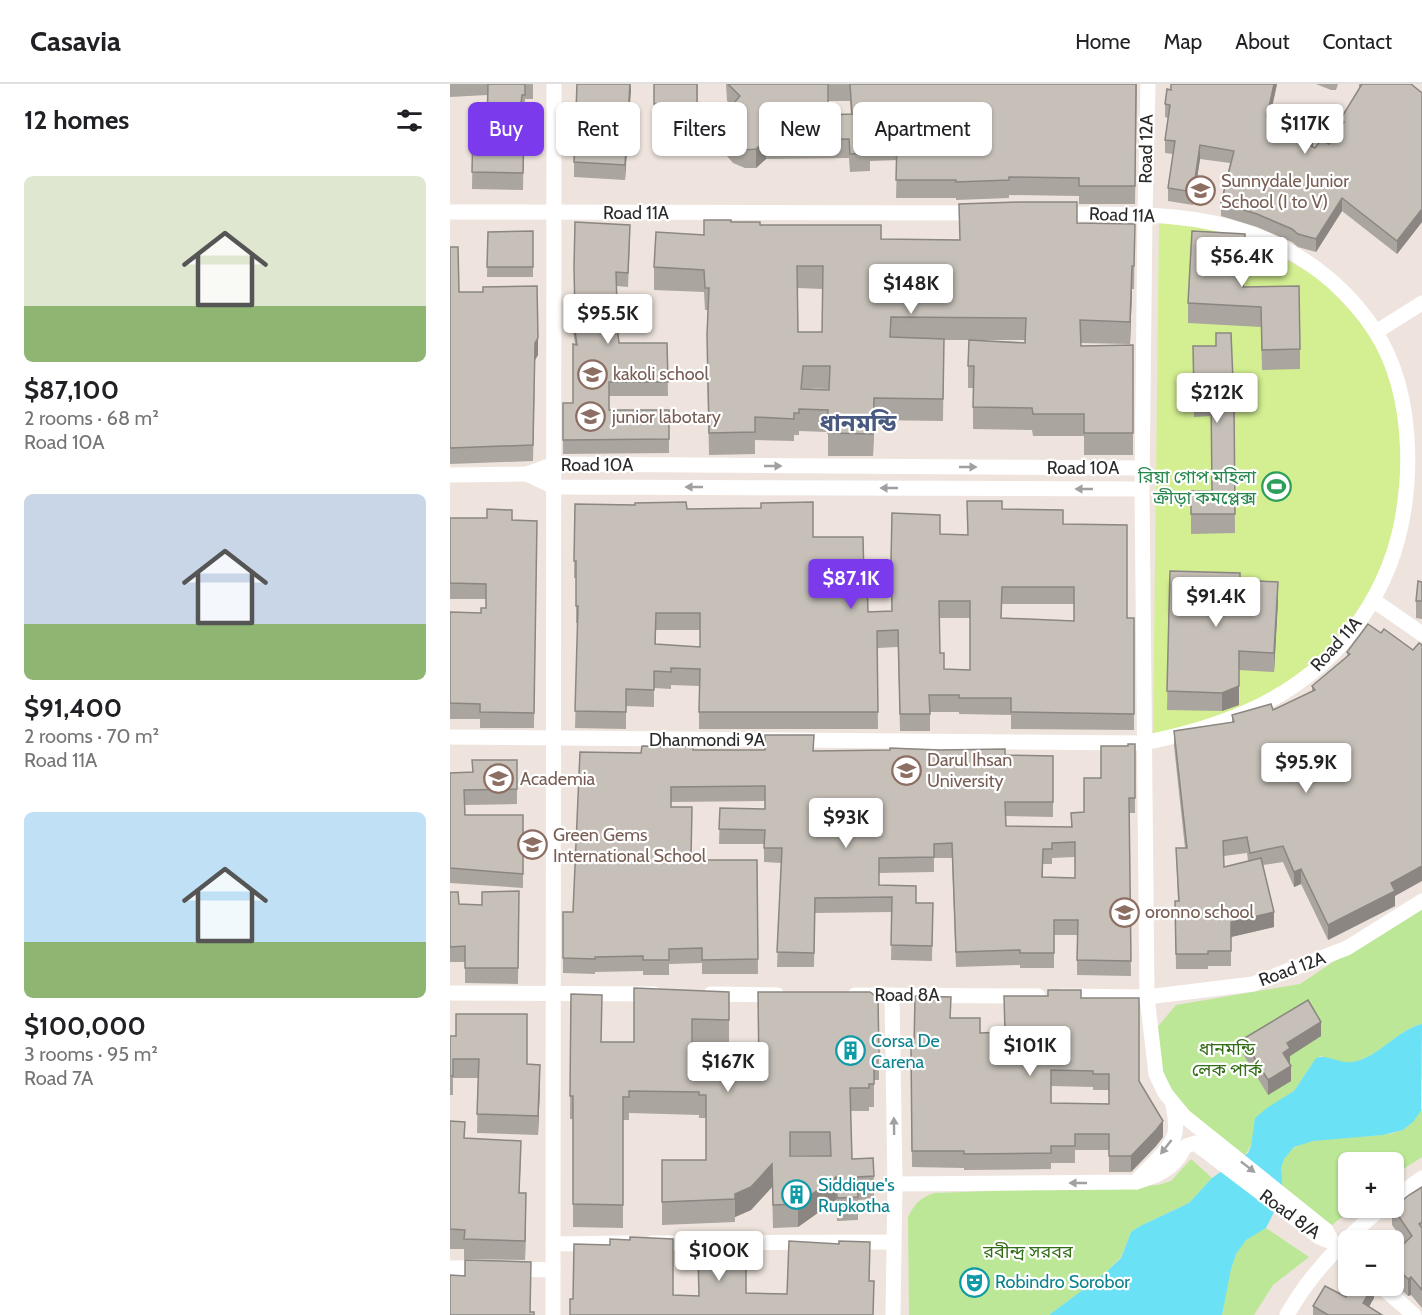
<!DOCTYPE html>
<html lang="en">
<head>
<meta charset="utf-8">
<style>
  body { margin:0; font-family:Cabin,"Noto Sans Bengali",sans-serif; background:#f2f2f2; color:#202124; height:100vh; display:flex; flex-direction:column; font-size:22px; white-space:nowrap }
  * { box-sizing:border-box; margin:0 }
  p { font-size:20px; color:#757577 }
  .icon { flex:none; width:33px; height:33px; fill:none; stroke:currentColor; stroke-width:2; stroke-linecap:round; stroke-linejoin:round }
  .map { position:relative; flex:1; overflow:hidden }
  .panel { display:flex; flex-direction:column; background:#fff; width:450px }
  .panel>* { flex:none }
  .guide { position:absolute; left:18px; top:18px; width:570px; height:54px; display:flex; gap:12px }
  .buttons { position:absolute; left:888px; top:1068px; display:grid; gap:12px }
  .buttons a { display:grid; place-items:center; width:66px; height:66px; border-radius:9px; background:#fff; box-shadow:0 2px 4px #0004; font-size:30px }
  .price { position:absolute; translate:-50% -51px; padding:0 14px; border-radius:6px; background:#fff; color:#222; font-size:20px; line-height:39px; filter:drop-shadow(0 2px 3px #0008) }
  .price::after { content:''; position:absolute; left:50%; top:36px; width:18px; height:14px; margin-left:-9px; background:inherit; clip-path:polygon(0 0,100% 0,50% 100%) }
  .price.on { background:#7c3aed; color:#fff }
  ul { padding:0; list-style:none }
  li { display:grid; align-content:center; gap:12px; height:318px; padding:0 24px }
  li span { display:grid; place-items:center; height:186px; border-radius:9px; color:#555 }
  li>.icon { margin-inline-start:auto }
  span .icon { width:108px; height:108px; fill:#fffc; stroke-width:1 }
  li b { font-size:26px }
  h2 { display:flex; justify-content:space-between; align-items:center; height:72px; padding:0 24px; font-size:26px }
  .pill { padding:0 21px; border-radius:9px; background:#fff; box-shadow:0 2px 4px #0004; font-size:21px; line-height:54px }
  .pill.on { background:#7c3aed; color:#fff }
  header { display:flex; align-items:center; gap:36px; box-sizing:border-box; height:84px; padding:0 30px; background:#fff; border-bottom:2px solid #e0e0e0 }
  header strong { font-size:28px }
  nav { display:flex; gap:33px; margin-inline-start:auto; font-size:21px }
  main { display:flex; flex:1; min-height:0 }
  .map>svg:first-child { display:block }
  .green { fill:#bce796 }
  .pitch { fill:#d3ef91 }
  .water { fill:#6ae1f5 }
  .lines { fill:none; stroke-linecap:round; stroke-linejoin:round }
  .street { stroke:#fff; stroke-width:15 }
  .wall { fill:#aaa59e; fill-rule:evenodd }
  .shaded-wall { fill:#8b8681 }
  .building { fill:#c6c0b8; stroke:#8b8681; stroke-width:1.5; fill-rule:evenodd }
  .oneway { fill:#a0a0a0 }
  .labels { text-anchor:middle; stroke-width:4.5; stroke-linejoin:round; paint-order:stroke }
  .street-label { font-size:18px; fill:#2b2b2b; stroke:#fff }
  .education-label { font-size:18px; fill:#785e54; stroke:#fff; text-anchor:start }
  .leisure-label { font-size:18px; fill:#27864d; stroke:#fff; text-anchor:end }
  .culture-label { font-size:18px; fill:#0d838f; stroke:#fff; text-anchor:start }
  .park-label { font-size:18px; fill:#336d16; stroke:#fff }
  .district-label { font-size:24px; font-weight:bold; fill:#49597f; stroke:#fff }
</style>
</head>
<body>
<header>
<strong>Casavia</strong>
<nav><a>Home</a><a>Map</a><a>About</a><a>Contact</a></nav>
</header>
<main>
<section class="panel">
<h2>12 homes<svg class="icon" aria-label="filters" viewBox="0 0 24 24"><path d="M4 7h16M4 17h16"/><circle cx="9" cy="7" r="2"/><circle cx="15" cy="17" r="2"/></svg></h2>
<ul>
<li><span style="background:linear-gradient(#dfe7d0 70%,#8fb573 0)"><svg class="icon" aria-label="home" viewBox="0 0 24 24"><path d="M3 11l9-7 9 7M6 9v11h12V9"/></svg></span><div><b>$87,100</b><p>2 rooms · 68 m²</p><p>Road 10A</p></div></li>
<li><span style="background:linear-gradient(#c9d6e8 70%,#8fb573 0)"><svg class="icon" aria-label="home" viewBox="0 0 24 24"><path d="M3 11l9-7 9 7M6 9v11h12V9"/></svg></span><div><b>$91,400</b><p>2 rooms · 70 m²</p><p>Road 11A</p></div></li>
<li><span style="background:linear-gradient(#bfe0f5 70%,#8fb573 0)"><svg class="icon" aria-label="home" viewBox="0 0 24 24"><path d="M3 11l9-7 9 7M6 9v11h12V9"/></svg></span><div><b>$100,000</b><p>3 rooms · 95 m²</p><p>Road 7A</p></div></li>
</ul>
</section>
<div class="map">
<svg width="972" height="1231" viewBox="0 0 972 1231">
  <rect width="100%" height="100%" fill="#eee4dd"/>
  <g class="green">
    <path d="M972,819V940C946,946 929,974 902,978C892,980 880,975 870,972L862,980L844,1007L805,1034C803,1050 804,1064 791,1075L733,1026L708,979L705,946L726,921L850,900Z"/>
    <path d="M972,1024V1073L944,1091V1078H898V1124H903L882,1141L833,1110C832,1101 829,1091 831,1082C839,1041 925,1061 954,1045C962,1040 968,1032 972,1024Z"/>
    <path d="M741,1075L762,1094L739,1119L690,1142L681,1148L671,1173L654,1190L599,1231H459L458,1133C465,1119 471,1113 485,1109L708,1101L721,1097Z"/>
    <path d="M816,1144L859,1173L823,1201L804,1231H772C777,1207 777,1177 795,1157C800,1152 809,1148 816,1144Z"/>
  </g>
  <polygon class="pitch" points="709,139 742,142 777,149 805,157 871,196 912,239 925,259 935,283 949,326 951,354 950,393 942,461 929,494 890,552 855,589 809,618 703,655"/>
  <path class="water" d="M972,940L971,1027L963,1038L953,1046L933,1051L863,1057L844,1063L834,1075L831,1084L833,1110L816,1144L796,1156L786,1170L781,1185L772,1231H599L654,1190L671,1174L681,1148L690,1142L739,1119L762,1094L798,1069L801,1062L805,1034L817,1024L844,1007L866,974C877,970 890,980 902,978C929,974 946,946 972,940Z"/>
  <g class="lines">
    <g class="street">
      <polyline points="698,0 695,130 692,405 697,913 706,990 715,1009 734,1032 876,1146 882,1158 898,1173"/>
      <polyline points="0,128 528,129"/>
      <polyline points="926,248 972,219"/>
      <polyline points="77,390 104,403 692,405"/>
      <polyline points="0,391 77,390 104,380 693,384"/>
      <polyline points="923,516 972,550"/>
      <path d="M0,653L693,659C759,646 825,624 875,577C903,551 925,517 939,482C966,414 966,310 925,247C898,205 858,174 813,154C749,127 677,130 609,130"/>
      <polyline points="0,909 204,910"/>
      <polyline points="261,910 327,911"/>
      <polyline points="405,911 588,912"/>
      <polyline points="442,911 445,1100 443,1231"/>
      <polyline points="612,912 697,913 803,900 897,864 972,817"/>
      <path d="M686,1098C697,1084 721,1066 725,1049C727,1040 724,1030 723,1020"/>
      <path d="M445,1100L686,1098C703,1093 718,1088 728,1074C731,1070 733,1065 736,1062L745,1059L869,1153L879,1157"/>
      <polyline points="944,1114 972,1094"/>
      <polyline points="202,1159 444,1158"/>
      <polyline points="103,1160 178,1159"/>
      <polyline points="0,1184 34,1184"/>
      <polyline points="61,1185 103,1186"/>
      <polyline points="931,1202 964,1231"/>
      <polyline points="103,1231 104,0"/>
      <path d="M837,1231C860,1190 896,1153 932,1124"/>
    </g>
  </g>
  <g class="wall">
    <polygon points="0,0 83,0 83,15 75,15 75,28 72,28 71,38 64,45 74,45 73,106 22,105 23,44 37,44 37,11 0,13"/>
    <polygon points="181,0 175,96 124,93 124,78"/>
    <polygon points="204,0 248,0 247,35 204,35"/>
    <path d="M276,0H687L685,120H629V112L559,111V114L506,116V114H446L447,76L420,77V87L400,88L399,74L316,75L306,84H295L283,79L276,71L274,49V31L282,22L277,17ZM378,17H400L401,30L378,31Z"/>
    <polygon points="827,0 820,33 865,64 879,60 890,44 890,36 909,5 909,0 961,0 972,9 972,138 947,170 892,127 866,168 848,163 842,158 807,143 771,132 771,119 780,79 750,75 743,121 718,117 718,104 723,70 715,69 715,56 718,34 715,33 715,20 721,6"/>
    <polygon points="866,0 888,0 886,6 881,6"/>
    <path d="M281,138L431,155L510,156L627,139L685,140L684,205H682L680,260L630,259L631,262L683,261V371H634V352H583L582,346L523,345V304H518V282L575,259V256H494L493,337L424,336L423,372H378V348L349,347V351H344V357L305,356V370L259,371L257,273L258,226H255L254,208L204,206V183L254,151ZM347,204L373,205L372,248H348ZM353,304L379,305V306Z"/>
    <polygon points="83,147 83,193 37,193 38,148"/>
    <polygon points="180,155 178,203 167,202 167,236 166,237 169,259 217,259 218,312 159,312 159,326 219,326 219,369 113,370 113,319 123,319 125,260 123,247 123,233 125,233 124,197"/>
    <polygon points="0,163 9,208 88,271 85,276 83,377 0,380"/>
    <polygon points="795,170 794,203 850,265 850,285 812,286 811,243 738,239 738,219"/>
    <polygon points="743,262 784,320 785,449 741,450 741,407 762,407 761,332 744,333"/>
    <path d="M125,420L237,425L363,453L414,496L418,528L442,527L441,478L490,450L518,451L552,425L613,440L677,534H684V646L561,645V631L509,630V628H480V647H450L448,563L427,564L428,645H249V602L221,601V605L204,604V623L176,622V645L125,644L128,539H126V494H124ZM552,520H624V537L551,534ZM489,534H520V586L494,585L490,569ZM206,546H250V563L206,560Z"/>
    <polygon points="0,434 87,437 84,644 30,644 30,635 0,635 0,528 31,529 36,524 36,515 0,515"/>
    <polygon points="720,487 790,496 828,517 824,588 789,586 789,621 772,627 717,626"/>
    <polygon points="972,498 972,535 966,534 966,517"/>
    <path d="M918,540L945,812V822L878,856L851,800L844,803L833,778L813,781L824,843L781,853V882H758V885H726L725,817H728L726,764H735L724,662V647L782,638V631L823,626L862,607V602L897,573V568ZM797,769L798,777L774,783V772Z"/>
    <path d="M685,660V729H679L681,892L627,891V851H604V884H570V881L506,883L502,774H484V788L429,789V801L466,819H483L482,877L441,876L442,828L365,829L364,883H327L331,779L314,778V760H269L270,724L315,725V717L221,718V723L241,773L244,776H307L308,890H252V879L219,880V891H193V887L145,888V890L113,889V828H123L191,669L243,666L364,667L603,672V733L556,732V742L621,743V729L634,728L651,694L678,662ZM625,773V794L593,793V780H602V774Z"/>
    <polygon points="67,676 67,720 15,721 15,731 73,731 73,804 0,799 0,689 22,688"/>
    <polygon points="69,807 68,900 15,899 15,878 0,878 0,808 9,820 32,821"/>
    <path d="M279,908V959L242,958V969L268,977L281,989H308V908L429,973V996H424V1023H419V1027H400L402,1075L424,1092V1115L408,1116V1136L387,1137L386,1116L348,1143L323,1144L322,1103L301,1126L285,1133V1138L212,1141V1076H256V1034H249V1031L179,1029V1036H173V1144L123,1143V1035H120L121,910L151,958H184ZM340,1071H380L340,1072Z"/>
    <path d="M631,914L689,997L713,1053L706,1062L681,1088H659V1066H625V1079H601V1085L514,1086V1084L462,1083L461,964L464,963L501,934L530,949L554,948ZM601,1002L643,1003V1006H659V1020L601,1019Z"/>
    <polygon points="0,952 77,980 90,1000 88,1051 27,1049 28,994 3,994 3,1011 0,1011"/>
    <polygon points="871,952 840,972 839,980 841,997 818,1011 793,970 793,955"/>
    <polygon points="0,1037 15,1054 71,1076 69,1109 76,1129 75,1176 14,1175 14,1165 0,1165"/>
    <polygon points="972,1103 972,1224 961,1211 958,1212 944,1199 944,1169 955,1159 942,1141 942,1124"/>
    <polygon points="924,1202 924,1214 919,1223 932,1231 863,1231 863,1222 896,1213"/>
  </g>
  <g class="shaded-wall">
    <polygon points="180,0 181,6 175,96 175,81"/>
    <polygon points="824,0 827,0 817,45 817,32"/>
    <polygon points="72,11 72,28 71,38 48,62 48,45"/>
    <polygon points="863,51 863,64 859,61"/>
    <polygon points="316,56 316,75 306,84 306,65"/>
    <polygon points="750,61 750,75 743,121 743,108"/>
    <polygon points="892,114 892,127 866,168 866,155"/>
    <polygon points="972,125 972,138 947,170 947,157"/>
    <polygon points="795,150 795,170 793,223 793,203"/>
    <polygon points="682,182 682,205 680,260 680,238"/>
    <polygon points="167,222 167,236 165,237 165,223"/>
    <polygon points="88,254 88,271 85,276 83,377 85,259"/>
    <polygon points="424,314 424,336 423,372 423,350"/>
    <polygon points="828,498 828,517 824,588 824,569"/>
    <polygon points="789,567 789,621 772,627 772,609"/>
    <polygon points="972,782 972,797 945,812 945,822 878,856 878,841 941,799"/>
    <polygon points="851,785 851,800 844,803 844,788"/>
    <polygon points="824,828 824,843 781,853 781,838"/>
    <polygon points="871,938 871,952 840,972 840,979 833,984 833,969 837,959"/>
    <polygon points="90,981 90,1000 88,1051 88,1032"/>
    <polygon points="841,982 841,997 818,1011 818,996"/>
    <polygon points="713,1037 713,1053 706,1062 681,1088 681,1072"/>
    <polygon points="322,1080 322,1103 301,1126 285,1133 285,1110"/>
    <polygon points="386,1093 386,1116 348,1143 348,1120"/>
    <polygon points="76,1109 76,1129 75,1176 75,1157"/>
    <polygon points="961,1193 961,1211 958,1212 958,1195"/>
    <polygon points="923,1202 924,1202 924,1214 914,1231 913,1219"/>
  </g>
  <g class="building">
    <polygon points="38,0 75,0 75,11 72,11 71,20 48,45 74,45 73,89 22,88 23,44 37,44"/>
    <polygon points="127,0 180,0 175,81 124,78"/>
    <rect x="204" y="0" width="43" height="20"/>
    <polygon points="278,0 378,0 378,31 402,30 400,0 686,0 685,102 629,102 629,94 559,93 559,96 506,98 506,96 446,96 447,57 419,58 420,69 400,70 399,55 316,56 306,65 295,66 283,61 276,53 274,31 290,12"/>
    <polygon points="721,0 824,0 817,32 846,41 863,51 859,61 865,64 871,56 879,60 894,38 890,36 912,0 961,0 972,9 972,125 947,157 892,114 866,155 848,150 842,145 807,130 771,119 784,67 750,61 743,108 718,104 725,57 715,56 720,21 715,20 717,5 721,6"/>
    <path d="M571,118H627V139L685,140L684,182H682L680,238L630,236L631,262L683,261V349H634V330H583L582,324L523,323L524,282H518L519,256L575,259L576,234L441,233L440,253L494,255L493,315L424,314L423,350L378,349V326L349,325V329H344V335L305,333V348L259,349L257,251L259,204H255L254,186L204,183L206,148L254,151V136H281V138H310V141H431V155L510,156L509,120ZM347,182H373L372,248H348ZM353,282H380L379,306L351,305Z"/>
    <polygon points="125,138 180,141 178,189 166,188 167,222 165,223 169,259 217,259 218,298 159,298 159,326 219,326 219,355 113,356 113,319 123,319 123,260 127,261 123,233 125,233 124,183"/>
    <polygon points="83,147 83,183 37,183 38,148"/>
    <polygon points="742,147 795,150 793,203 849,202 850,265 812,266 811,223 738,219"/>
    <polygon points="0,163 8,163 9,208 33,208 33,203 87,202 88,254 85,259 83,361 0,364"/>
    <polygon points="766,249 781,249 784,320 785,430 741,430 741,407 762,407 761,312 744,313 743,262 766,262"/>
    <path d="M517,417H552V425L613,426V440L677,441V534H684V630L561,628V614H509V611H479L480,630H450L448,546L427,547L428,628H249L250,585L221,584V588L204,587V606L176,605V628L125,627L128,522H126V477H124L125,420L185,421V419L236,418L237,425L311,424V419L363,418V453H413L414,496H417L418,528L442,527L441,478L442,429L490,431V450L518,451ZM552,503H624V537L551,534ZM489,517H520V586L494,585V569H490ZM206,529H250V563L205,560Z"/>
    <polygon points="37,425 62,426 62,436 87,437 84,629 30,628 30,620 0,619 0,528 31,529 31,524 36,524 36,500 0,499 0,434 37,434"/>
    <polygon points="720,487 790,489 790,496 828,498 824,569 789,567 789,602 772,609 717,607"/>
    <polygon points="968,497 972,498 972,517 966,517"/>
    <polygon points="918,540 931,549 934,545 963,566 969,559 972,561 972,782 941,799 945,807 878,841 851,785 844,788 833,762 800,769 797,753 773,757 774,783 811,774 824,828 781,838 781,867 758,867 758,870 726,870 725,817 729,817 726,764 737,764 724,647 784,638 782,631 821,620 823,626 865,606 862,602 900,570 897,568"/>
    <path d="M315,651H364L363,667L440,666V664L489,666L555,665V671L603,672V718H555L556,742L622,743L621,729L634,728V694H651V662H678V660H685V714H679L681,877L627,876L628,836H604V869H570V866L506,868L502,759L484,760V773L429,774V801L466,802V819H483L482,862L441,861L442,813L365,814L364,869L327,868L332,764H314L315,746L269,745L270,724L315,725V702L221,703V723H242L241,773H245L244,776H307L308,875L252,876V864L219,865V876H193V872L145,873V875L113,874V828H123L130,668L191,669L192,662L243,663V666H315ZM625,758V794L592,793L593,765H602V759Z"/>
    <polygon points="22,676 67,676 67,705 14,706 15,731 73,731 73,790 0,784 0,689 23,688"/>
    <polygon points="69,807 68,884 15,884 15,862 0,863 0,808 8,808 9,820 32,821 32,808"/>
    <path d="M184,904L279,908V936L242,935V969L267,968L268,977H281V989H309L308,908H420L428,914L429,973H424V1000H419V1004H400L402,1075L423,1074L424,1092L407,1093L408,1113L387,1114L386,1093L348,1120L323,1121L322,1080L301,1103L285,1110V1115L212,1118V1076H256V1011H249V1008L179,1007V1013H173V1121L123,1120V1012H120L121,910L152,911L151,958H184ZM340,1048H380L381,1072H340Z"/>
    <path d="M598,906H631V914H689V997L713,1037L706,1046L681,1072H659V1050H625V1062H601V1069L514,1070V1067H462L461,964L464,963L465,912L501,913L500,934H530V949L555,948L554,912H598ZM601,986L643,987V990H659V1020L601,1019Z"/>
    <polygon points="858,916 871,938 837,959 840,964 833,969 841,982 818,996 793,955"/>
    <polygon points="6,930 77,930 77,980 90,981 88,1032 27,1030 29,975 3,975 3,992 0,992 0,952 6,952"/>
    <polygon points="0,1037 15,1038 14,1054 71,1057 69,1109 76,1109 75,1157 14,1155 15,1146 0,1145"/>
    <polygon points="972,1103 972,1138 969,1140 972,1144 972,1206 961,1193 958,1195 944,1181 944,1169 962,1152 943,1124 959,1111"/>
    <polygon points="180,1153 223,1155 223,1211 249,1212 248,1172 296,1172 296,1209 337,1210 339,1157 389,1160 389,1157 420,1158 419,1197 424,1197 423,1231 120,1231 120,1215 123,1215 124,1160 160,1161 160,1155 180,1156"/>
    <polygon points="15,1176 81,1178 80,1228 84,1228 84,1231 0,1231 0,1191 15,1192"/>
    <polygon points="875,1202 896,1213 903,1202 923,1202 913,1219 932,1231 878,1231 863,1222"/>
  </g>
  <defs><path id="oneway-solid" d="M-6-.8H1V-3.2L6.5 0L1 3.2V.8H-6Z" transform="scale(1.5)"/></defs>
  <g class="oneway">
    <use href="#oneway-solid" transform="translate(323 382)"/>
    <use href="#oneway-solid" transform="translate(518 383)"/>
    <use href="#oneway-solid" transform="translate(244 403) rotate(-180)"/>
    <use href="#oneway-solid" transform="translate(439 404) rotate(-180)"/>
    <use href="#oneway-solid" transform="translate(634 405) rotate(-180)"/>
    <use href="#oneway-solid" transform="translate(444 1042) rotate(-91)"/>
    <use href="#oneway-solid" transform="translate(716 1063) rotate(128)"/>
    <use href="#oneway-solid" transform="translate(798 1083) rotate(38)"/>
    <use href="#oneway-solid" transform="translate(628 1099) rotate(180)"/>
  </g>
  <defs>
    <symbol id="school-ring" viewBox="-11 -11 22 22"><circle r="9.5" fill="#fff" stroke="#8d6e63" stroke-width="1.5"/><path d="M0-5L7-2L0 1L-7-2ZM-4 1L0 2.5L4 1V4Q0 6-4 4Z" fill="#8d6e63"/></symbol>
    <symbol id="stadium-ring" viewBox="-11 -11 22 22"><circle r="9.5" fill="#fff" stroke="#2e9e5b" stroke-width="1.5"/><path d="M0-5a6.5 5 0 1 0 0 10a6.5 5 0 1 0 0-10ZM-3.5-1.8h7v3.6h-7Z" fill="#2e9e5b"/></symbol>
    <symbol id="university-ring" viewBox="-11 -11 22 22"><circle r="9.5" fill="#fff" stroke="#8d6e63" stroke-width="1.5"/><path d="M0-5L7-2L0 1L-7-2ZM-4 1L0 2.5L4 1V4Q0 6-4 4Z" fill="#8d6e63"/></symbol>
    <symbol id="building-ring" viewBox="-11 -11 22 22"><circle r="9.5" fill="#fff" stroke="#0f9aa8" stroke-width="1.5"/><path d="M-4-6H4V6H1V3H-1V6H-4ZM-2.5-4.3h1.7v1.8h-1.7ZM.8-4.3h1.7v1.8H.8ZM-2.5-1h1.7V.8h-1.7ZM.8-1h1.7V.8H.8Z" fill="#0f9aa8"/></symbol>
    <symbol id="theatre-ring" viewBox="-11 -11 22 22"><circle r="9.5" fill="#fff" stroke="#0f9aa8" stroke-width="1.5"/><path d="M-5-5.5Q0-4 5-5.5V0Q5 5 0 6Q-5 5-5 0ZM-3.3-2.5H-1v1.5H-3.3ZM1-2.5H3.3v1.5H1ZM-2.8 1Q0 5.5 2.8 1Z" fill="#0f9aa8"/></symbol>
  </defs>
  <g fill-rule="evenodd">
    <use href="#school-ring" x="734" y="90" width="33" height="33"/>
    <use href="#school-ring" x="126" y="274" width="33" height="33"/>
    <use href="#school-ring" x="124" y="316" width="33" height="33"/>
    <use href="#stadium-ring" x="810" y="386" width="33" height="33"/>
    <use href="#university-ring" x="440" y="670" width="33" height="33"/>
    <use href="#school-ring" x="32" y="678" width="33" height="33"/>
    <use href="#school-ring" x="66" y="744" width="33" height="33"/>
    <use href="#school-ring" x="658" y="812" width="33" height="33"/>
    <use href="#building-ring" x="384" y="950" width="33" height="33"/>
    <use href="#building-ring" x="330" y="1094" width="33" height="33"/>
    <use href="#theatre-ring" x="508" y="1182" width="33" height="33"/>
  </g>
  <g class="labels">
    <g class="street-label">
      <text transform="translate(696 65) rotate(-89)" y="6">Road 12A</text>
      <text x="186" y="135">Road 11A</text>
      <text transform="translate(672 131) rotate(2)" y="6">Road 11A</text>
      <text x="147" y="387">Road 10A</text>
      <text x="633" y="390">Road 10A</text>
      <text transform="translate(886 560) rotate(-48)" y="6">Road 11A</text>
      <text x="257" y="662">Dhanmondi 9A</text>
      <text transform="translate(842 885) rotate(-20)" y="6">Road 12A</text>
      <text x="457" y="917">Road 8A</text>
      <text transform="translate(840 1130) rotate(36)" y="6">Road 8/A</text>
    </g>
    <g class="education-label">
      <text x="771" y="103">Sunnydale Junior<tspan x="771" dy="21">School (I to V)</tspan></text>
      <text x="163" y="296">kakoli school</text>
      <text x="162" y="339">junior labotary</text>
      <text x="477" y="682">Darul Ihsan<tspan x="477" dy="21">University</tspan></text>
      <text x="70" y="701">Academia</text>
      <text x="103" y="757">Green Gems<tspan x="103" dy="21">International School</tspan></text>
      <text x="695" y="834">oronno school</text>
    </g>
    <g class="leisure-label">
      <text x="806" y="399">রিয়া গোপ মহিলা<tspan x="806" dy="21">ক্রীড়া কমপ্লেক্স</tspan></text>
    </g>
    <g class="culture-label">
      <text x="421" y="963">Corsa De<tspan x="421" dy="21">Carena</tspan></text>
      <text x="368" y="1107">Siddique's<tspan x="368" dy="21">Rupkotha</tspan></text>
      <text x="545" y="1204">Robindro Sorobor</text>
    </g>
    <g class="park-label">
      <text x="777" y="971">ধানমন্ডি<tspan x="777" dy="21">লেক পার্ক</tspan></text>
      <text x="578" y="1174">রবীন্দ্র সরবর</text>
    </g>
    <g class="district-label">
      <text x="408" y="347">ধানমন্ডি</text>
    </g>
  </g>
</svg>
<div class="buttons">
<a>+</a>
<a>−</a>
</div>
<b class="price" style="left:855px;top:71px">$117K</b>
<b class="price" style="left:792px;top:204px">$56.4K</b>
<b class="price" style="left:461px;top:231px">$148K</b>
<b class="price" style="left:158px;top:261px">$95.5K</b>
<b class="price" style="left:767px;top:340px">$212K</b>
<b class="price on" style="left:401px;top:526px">$87.1K</b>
<b class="price" style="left:766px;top:544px">$91.4K</b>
<b class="price" style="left:856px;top:710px">$95.9K</b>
<b class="price" style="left:396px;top:765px">$93K</b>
<b class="price" style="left:580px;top:993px">$101K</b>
<b class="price" style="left:278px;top:1009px">$167K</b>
<b class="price" style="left:269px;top:1198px">$100K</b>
<div class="guide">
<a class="pill on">Buy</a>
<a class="pill">Rent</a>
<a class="pill">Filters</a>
<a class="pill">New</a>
<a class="pill">Apartment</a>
</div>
</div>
</main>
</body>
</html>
